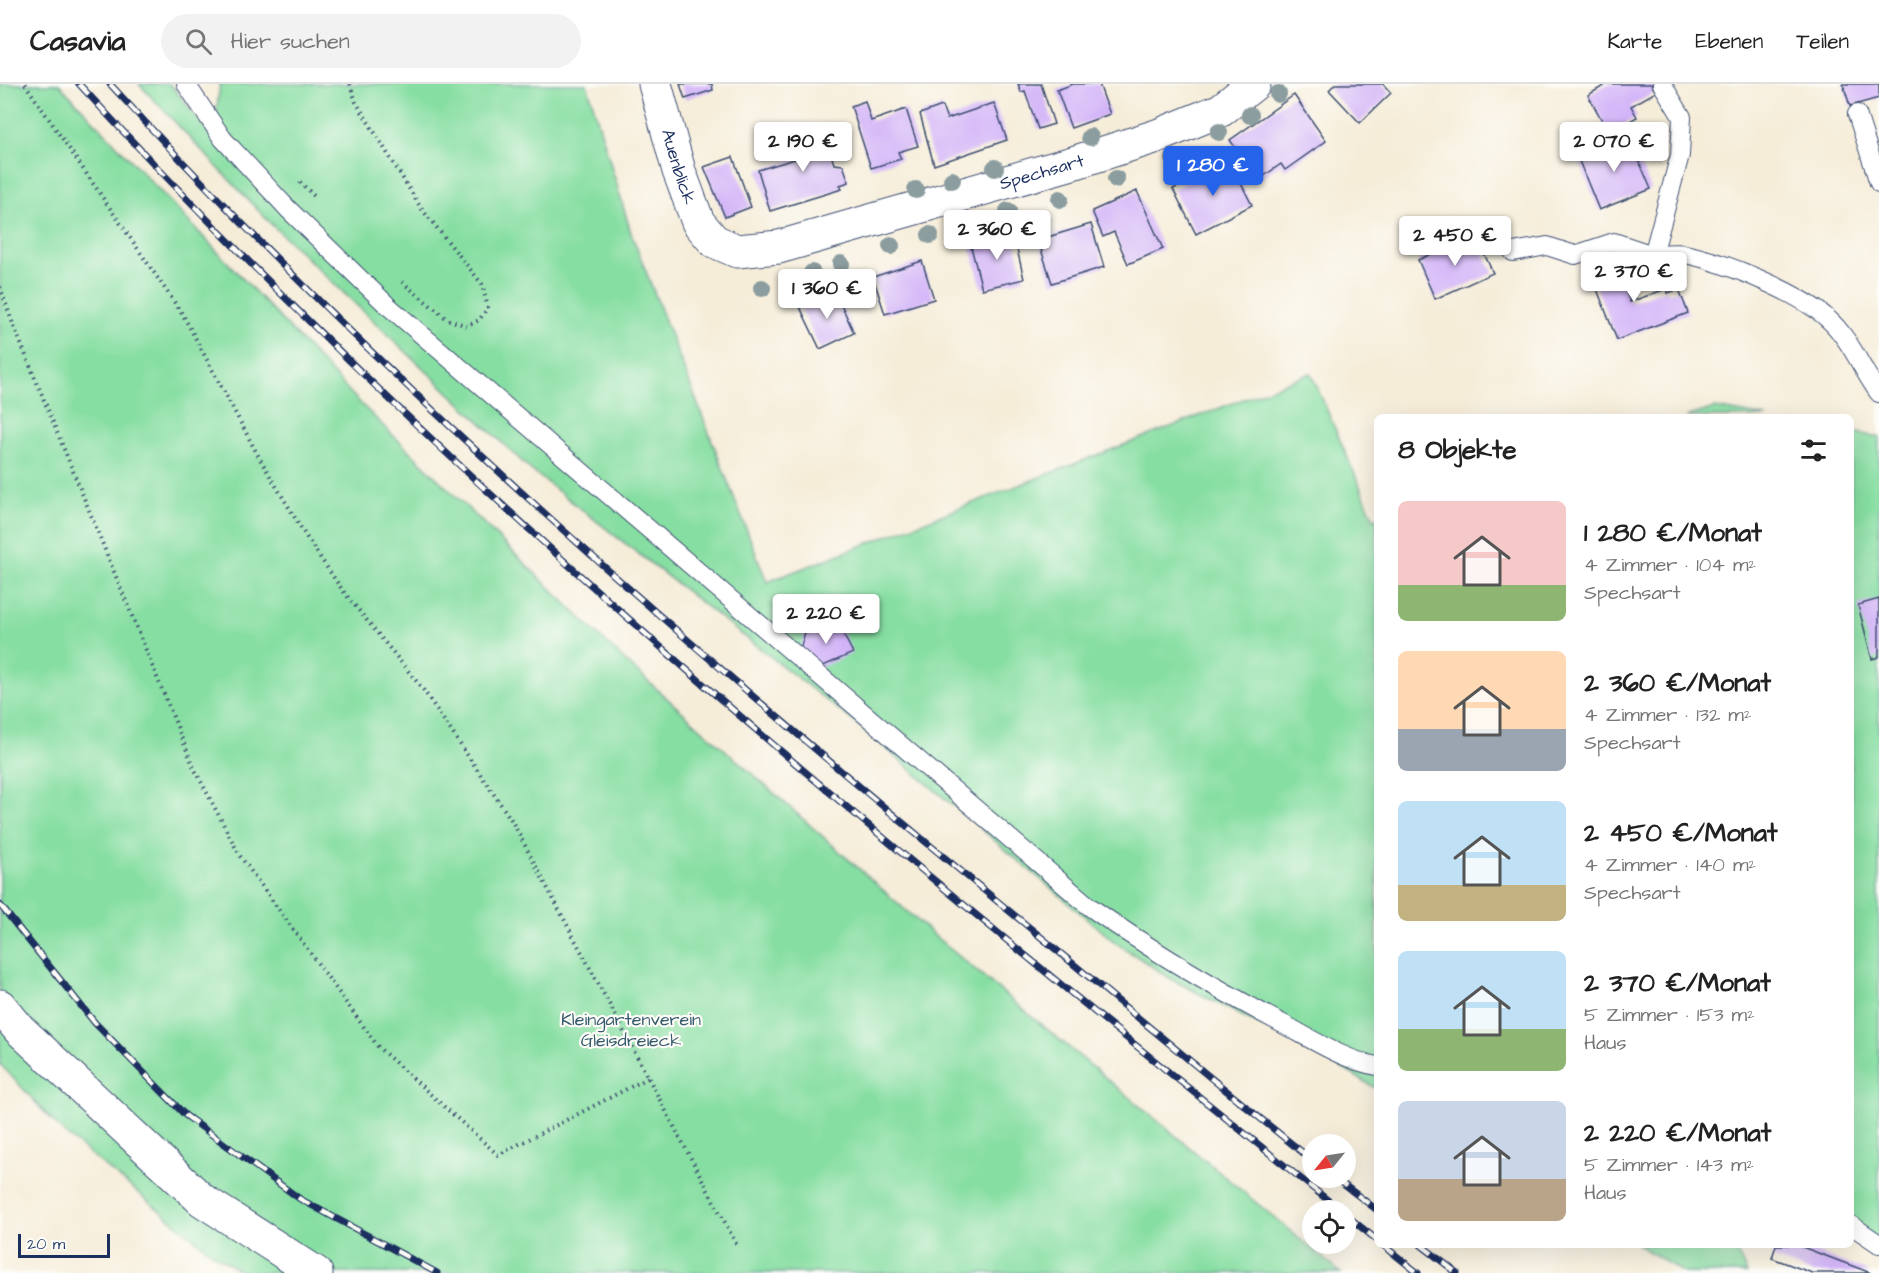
<!DOCTYPE html>
<html lang="de">
<head>
<meta charset="utf-8">
<style>
  body { margin:0; font-family:"Architects Daughter",sans-serif; background:#f2f2f2; color:#222; height:100vh; display:flex; flex-direction:column; font-size:22px; white-space:nowrap }
  * { box-sizing:border-box; margin:0 }
  p { font-size:20px; color:#767676 }
  .icon { flex:none; width:33px; height:33px; fill:none; stroke:currentColor; stroke-width:2; stroke-linecap:round; stroke-linejoin:round }
  .map { position:relative; flex:1; overflow:hidden }
  .panel { position:absolute; left:1374px; top:330px; width:480px; height:834px; display:flex; flex-direction:column; background:#fff; border-radius:9px; box-shadow:0 6px 24px #0002 }
  .panel>* { flex:none }
  .needle { width:39px; rotate:240deg }
  .buttons { position:absolute; left:1302px; top:1050px; display:grid; gap:12px }
  .buttons a { display:grid; place-items:center; width:54px; height:54px; border-radius:50%; background:#fff; box-shadow:0 6px 24px #0002; font-size:30px }
  .scale { position:absolute; left:18px; bottom:15px; width:92px; box-sizing:border-box; padding-left:6px; border:3px solid #1b2f5e; border-top:0; font-size:16px; line-height:21px; white-space:nowrap; color:#1b2f5e; -webkit-text-stroke:4px #fdfcf7; paint-order:stroke }
  .price { position:absolute; translate:-50% -51px; padding:0 14px; border-radius:6px; background:#fff; color:#222; font-size:20px; line-height:39px; filter:drop-shadow(0 2px 3px #0008) }
  .price::after { content:''; position:absolute; left:50%; top:36px; width:18px; height:14px; margin-left:-9px; background:inherit; clip-path:polygon(0 0,100% 0,50% 100%) }
  .price.active { background:#2563eb; color:#fff }
  ul { padding:0; list-style:none }
  li { display:flex; align-items:center; gap:18px; height:150px; padding:0 24px }
  li span { display:grid; place-items:center; flex:none; width:168px; height:120px; border-radius:9px; color:#555 }
  li>.icon { margin-inline-start:auto }
  span .icon { width:72px; height:72px; fill:#fffc; stroke-width:1 }
  li b { font-size:26px }
  h2 { display:flex; justify-content:space-between; align-items:center; height:72px; padding:0 24px; font-size:26px }
  header { display:flex; align-items:center; gap:36px; box-sizing:border-box; height:84px; padding:0 30px; background:#fff; border-bottom:2px solid #e0e0e0 }
  header strong { font-size:28px }
  nav { display:flex; gap:33px; margin-inline-start:auto; font-size:21px }
  .search { width:420px; height:54px; background:#f2f2f2; display:flex; align-items:center; gap:15px; box-sizing:border-box; padding:0 21px; border-radius:33px; color:#767676; font-size:22px }
  .map>svg:first-child { display:block }
  .green { fill:#86dea2; stroke:#508680; stroke-width:1.5 }
  .building { fill:#d2b3f8 }
  .lines { fill:none; stroke-linecap:round; stroke-linejoin:round }
  .lane-casing { stroke:#3c4c70; stroke-width:20 }
  .street-casing { stroke:#3c4c70; stroke-width:35 }
  .path { stroke:#3c4c70; stroke-width:4; stroke-dasharray:1.5 4.5; stroke-linecap:butt }
  .lane { stroke:#fff; stroke-width:18 }
  .street { stroke:#fff; stroke-width:33 }
  .rail-casing { stroke:#1b2f5e; stroke-width:7 }
  .rail { stroke:#fdfcf7; stroke-width:4.5; stroke-dasharray:14; stroke-linecap:butt }
  .tree { fill:#8c9d9f }
  .labels { text-anchor:middle; stroke-width:4.5; stroke-linejoin:round; paint-order:stroke }
  .street-label { font-size:18px; fill:#1b2f5e; stroke:#fdfcf7 }
  .park-label { font-size:18px; fill:#365b6f; stroke:#fdfcf7 }
</style>
</head>
<body>
<header>
<strong>Casavia</strong>
<div class="search"><svg class="icon" aria-label="search" viewBox="0 0 24 24"><circle cx="10" cy="10" r="6"/><path d="M15 15l6 6"/></svg>Hier suchen</div>
<nav><a>Karte</a><a>Ebenen</a><a>Teilen</a></nav>
</header>
<div class="map">
<svg width="1879" height="1189" viewBox="0 0 1879 1189">
  <rect width="100%" height="100%" fill="#fdfcf7"/>
  <filter id="ink" filterUnits="userSpaceOnUse"><feTurbulence type="fractalNoise" baseFrequency=".0167" numOctaves="2"/><feDisplacementMap in="SourceGraphic" scale="12" xChannelSelector="R" yChannelSelector="G"/><feConvolveMatrix kernelMatrix="1 2 1 2 8 2 1 2 1" color-interpolation-filters="sRGB"/></filter>
  <filter id="wash" filterUnits="userSpaceOnUse"><feTurbulence type="fractalNoise" baseFrequency=".008" numOctaves="4" result="noise"/><feDisplacementMap in="SourceGraphic" scale="24" xChannelSelector="R" yChannelSelector="G"/><feGaussianBlur stdDeviation="1.35" result="paint"/><feColorMatrix in="noise" values="0 0 0 0 0 0 0 0 0 0 0 0 0 0 0 0 0 1.4 0 .05"/><feComposite in="paint" operator="in"/></filter>
  <g filter="url(#wash)">
    <rect width="100%" height="100%" fill="#f6edd9"/>
    <g class="green">
      <polygon points="0,0 59,0 363,322 625,577 937,854 1341,1189 243,1189 212,1169 64,1049 0,980"/>
      <polygon points="139,0 170,0 213,53 220,0 587,0 631,149 767,498 1311,289 1374,435 1377,434 1377,1005 1335,980 1173,896 1116,859 858,641 531,386 273,142"/>
      <polygon points="1715,324 1767,333 1686,333"/>
      <polygon points="1851,348 1879,353 1879,1169 1851,1150"/>
      <polygon points="1638,1161 1739,1161 1736,1167 1747,1189 1684,1189"/>
    </g>
    <g id="blocks">
      <g class="building">
        <polygon points="680,0 712,0 713,6 685,15"/>
        <polygon points="1018,0 1041,0 1054,40 1038,45 1025,7 1021,8"/>
        <polygon points="1073,0 1099,0 1110,30 1071,44 1057,6"/>
        <polygon points="1335,0 1383,0 1391,9 1360,39 1329,6"/>
        <polygon points="1607,0 1651,0 1656,8 1631,22 1637,33 1609,49 1588,11"/>
        <polygon points="1843,0 1879,0 1879,14 1850,22"/>
        <polygon points="1294,11 1326,57 1285,86 1281,80 1258,96 1230,56"/>
        <polygon points="865,17 871,37 906,25 918,62 898,68 901,75 871,84 851,22"/>
        <polygon points="994,19 1007,56 934,81 920,30 942,22 947,35"/>
        <polygon points="823,45 834,80 843,81 849,98 840,101 842,105 770,127 758,86 795,75 789,55"/>
        <polygon points="1628,51 1651,105 1599,126 1577,72"/>
        <polygon points="733,73 751,123 725,133 704,83"/>
        <polygon points="1229,76 1252,121 1196,150 1173,105"/>
        <polygon points="1137,107 1163,165 1128,180 1114,148 1103,153 1092,127"/>
        <polygon points="1091,140 1104,183 1052,199 1038,156"/>
        <polygon points="1013,148 1024,195 982,205 970,159"/>
        <polygon points="1475,150 1493,189 1435,215 1418,176"/>
        <polygon points="1614,175 1630,218 1666,205 1668,209 1679,205 1688,229 1617,256 1589,185"/>
        <polygon points="922,177 934,215 885,230 873,193"/>
        <polygon points="835,207 854,249 820,265 800,223"/>
        <polygon points="1879,515 1879,573 1872,575 1858,521"/>
        <polygon points="837,538 853,569 821,583 800,566 805,548"/>
        <polygon points="1776,1161 1797,1161 1871,1189 1812,1189 1772,1174"/>
      </g>
    </g>
  </g>
  <g filter="url(#ink)">
    <use href="#blocks" fill-opacity="0" stroke="#3c4c70" stroke-width="1.5"/>
    <g class="lines">
      <defs>
        <g id="lane">
          <path d="M186,0L223,55L288,125L387,221L1090,823C1152,867 1215,904 1281,939C1312,955 1343,976 1377,982"/>
          <path d="M1662,0L1682,33L1680,71L1653,171C1663,170 1675,168 1685,170C1724,178 1798,208 1827,234C1851,255 1861,285 1879,309"/>
          <polyline points="1857,30 1879,99"/>
          <polyline points="1513,168 1547,162 1575,171 1614,158 1653,171"/>
          <polyline points="1851,1141 1879,1160"/>
        </g>
        <g id="street">
          <path id="s1" d="M655,0L679,87L698,138L714,157L737,167L779,163L1076,78L1157,52L1221,26L1254,0"/>
          <polyline points="0,922 19,945 202,1116 316,1189"/>
        </g>
      </defs>
      <use href="#lane" class="lane-casing"/>
      <use href="#street" class="street-casing"/>
      <g class="path">
        <polyline points="25,0 183,231 260,375 307,454 343,507 422,604 512,737 738,1163"/>
        <polyline points="350,0 356,18 421,124 482,200 488,224 479,236 467,242 447,235 401,197"/>
        <polyline points="300,98 316,114"/>
        <polyline points="0,203 13,240 194,684 240,772 379,964 498,1071 650,993"/>
      </g>
      <use href="#lane" class="lane"/>
      <use href="#street" class="street"/>
      <defs>
        <g id="rail">
          <path d="M79,0C462,417 900,773 1340,1126"/>
          <path d="M110,0C393,310 712,583 1036,849C1128,925 1219,1002 1312,1076"/>
          <polyline points="0,821 95,939 185,1031 300,1115 437,1189"/>
          <polyline points="1335,1094 1377,1126"/>
          <polyline points="1346,1131 1377,1156"/>
          <polyline points="1383,1161 1418,1189"/>
          <polyline points="1421,1161 1457,1189"/>
        </g>
      </defs>
      <use href="#rail" class="rail-casing"/>
      <use href="#rail" class="rail"/>
    </g>
    <g class="tree">
      <circle cx="1278" cy="10" r="9"/>
      <circle cx="1250" cy="31" r="9"/>
      <circle cx="1219" cy="48" r="9"/>
      <circle cx="1090" cy="53" r="9"/>
      <circle cx="1174" cy="75" r="9"/>
      <circle cx="995" cy="84" r="9"/>
      <circle cx="1116" cy="95" r="9"/>
      <circle cx="952" cy="96" r="9"/>
      <circle cx="916" cy="106" r="9"/>
      <circle cx="1060" cy="115" r="9"/>
      <circle cx="1008" cy="127" r="9"/>
      <circle cx="978" cy="138" r="9"/>
      <circle cx="930" cy="151" r="9"/>
      <circle cx="891" cy="162" r="9"/>
      <circle cx="841" cy="180" r="9"/>
      <circle cx="812" cy="189" r="9"/>
      <circle cx="762" cy="204" r="9"/>
    </g>
  </g>
  <g class="labels">
    <g class="street-label">
      <text dy="6" stroke="none"><textPath href="#s1" startOffset="86">Auenblick</textPath></text>
      <text dy="6" stroke="none"><textPath href="#s1" startOffset="510">Spechsart</textPath></text>
    </g>
    <g class="park-label">
      <text x="631" y="941">Kleingartenverein<tspan x="631" dy="21">Gleisdreieck</tspan></text>
    </g>
  </g>
</svg>
<div class="buttons">
<a><svg class="needle" viewBox="-14 -14 28 28"><path d="M0-13l5 13h-10z" fill="#e53935"/><path d="M0 13l5-13h-10z" fill="#767676"/></svg></a>
<a><svg class="icon" aria-label="locate" viewBox="0 0 24 24"><circle cx="12" cy="12" r="6"/><path d="M12 2v4M12 18v4M2 12h4M18 12h4"/></svg></a>
</div>
<div class="scale">20 m</div>
<b class="price" style="left:803px;top:89px">2 190 €</b>
<b class="price" style="left:1614px;top:89px">2 070 €</b>
<b class="price active" style="left:1213px;top:113px">1 280 €</b>
<b class="price" style="left:997px;top:177px">2 360 €</b>
<b class="price" style="left:1455px;top:183px">2 450 €</b>
<b class="price" style="left:1634px;top:219px">2 370 €</b>
<b class="price" style="left:827px;top:236px">1 360 €</b>
<b class="price" style="left:826px;top:561px">2 220 €</b>
<section class="panel">
<h2>8 Objekte<svg class="icon" aria-label="filters" viewBox="0 0 24 24"><path d="M4 7h16M4 17h16"/><circle cx="9" cy="7" r="2"/><circle cx="15" cy="17" r="2"/></svg></h2>
<ul>
<li><span style="background:linear-gradient(#f6c9c9 70%,#8fb573 0)"><svg class="icon" aria-label="home" viewBox="0 0 24 24"><path d="M3 11l9-7 9 7M6 9v11h12V9"/></svg></span><div><b>1 280 €/Monat</b><p>4 Zimmer · 104 m²</p><p>Spechsart</p></div></li>
<li><span style="background:linear-gradient(#ffd9b3 65%,#9aa5b1 0)"><svg class="icon" aria-label="home" viewBox="0 0 24 24"><path d="M3 11l9-7 9 7M6 9v11h12V9"/></svg></span><div><b>2 360 €/Monat</b><p>4 Zimmer · 132 m²</p><p>Spechsart</p></div></li>
<li><span style="background:linear-gradient(#bfe0f5 70%,#c2b280 0)"><svg class="icon" aria-label="home" viewBox="0 0 24 24"><path d="M3 11l9-7 9 7M6 9v11h12V9"/></svg></span><div><b>2 450 €/Monat</b><p>4 Zimmer · 140 m²</p><p>Spechsart</p></div></li>
<li><span style="background:linear-gradient(#bfe0f5 65%,#8fb573 0)"><svg class="icon" aria-label="home" viewBox="0 0 24 24"><path d="M3 11l9-7 9 7M6 9v11h12V9"/></svg></span><div><b>2 370 €/Monat</b><p>5 Zimmer · 153 m²</p><p>Haus</p></div></li>
<li><span style="background:linear-gradient(#c9d6e8 65%,#b9a48a 0)"><svg class="icon" aria-label="home" viewBox="0 0 24 24"><path d="M3 11l9-7 9 7M6 9v11h12V9"/></svg></span><div><b>2 220 €/Monat</b><p>5 Zimmer · 143 m²</p><p>Haus</p></div></li>
</ul>
</section>
</div>
</body>
</html>
